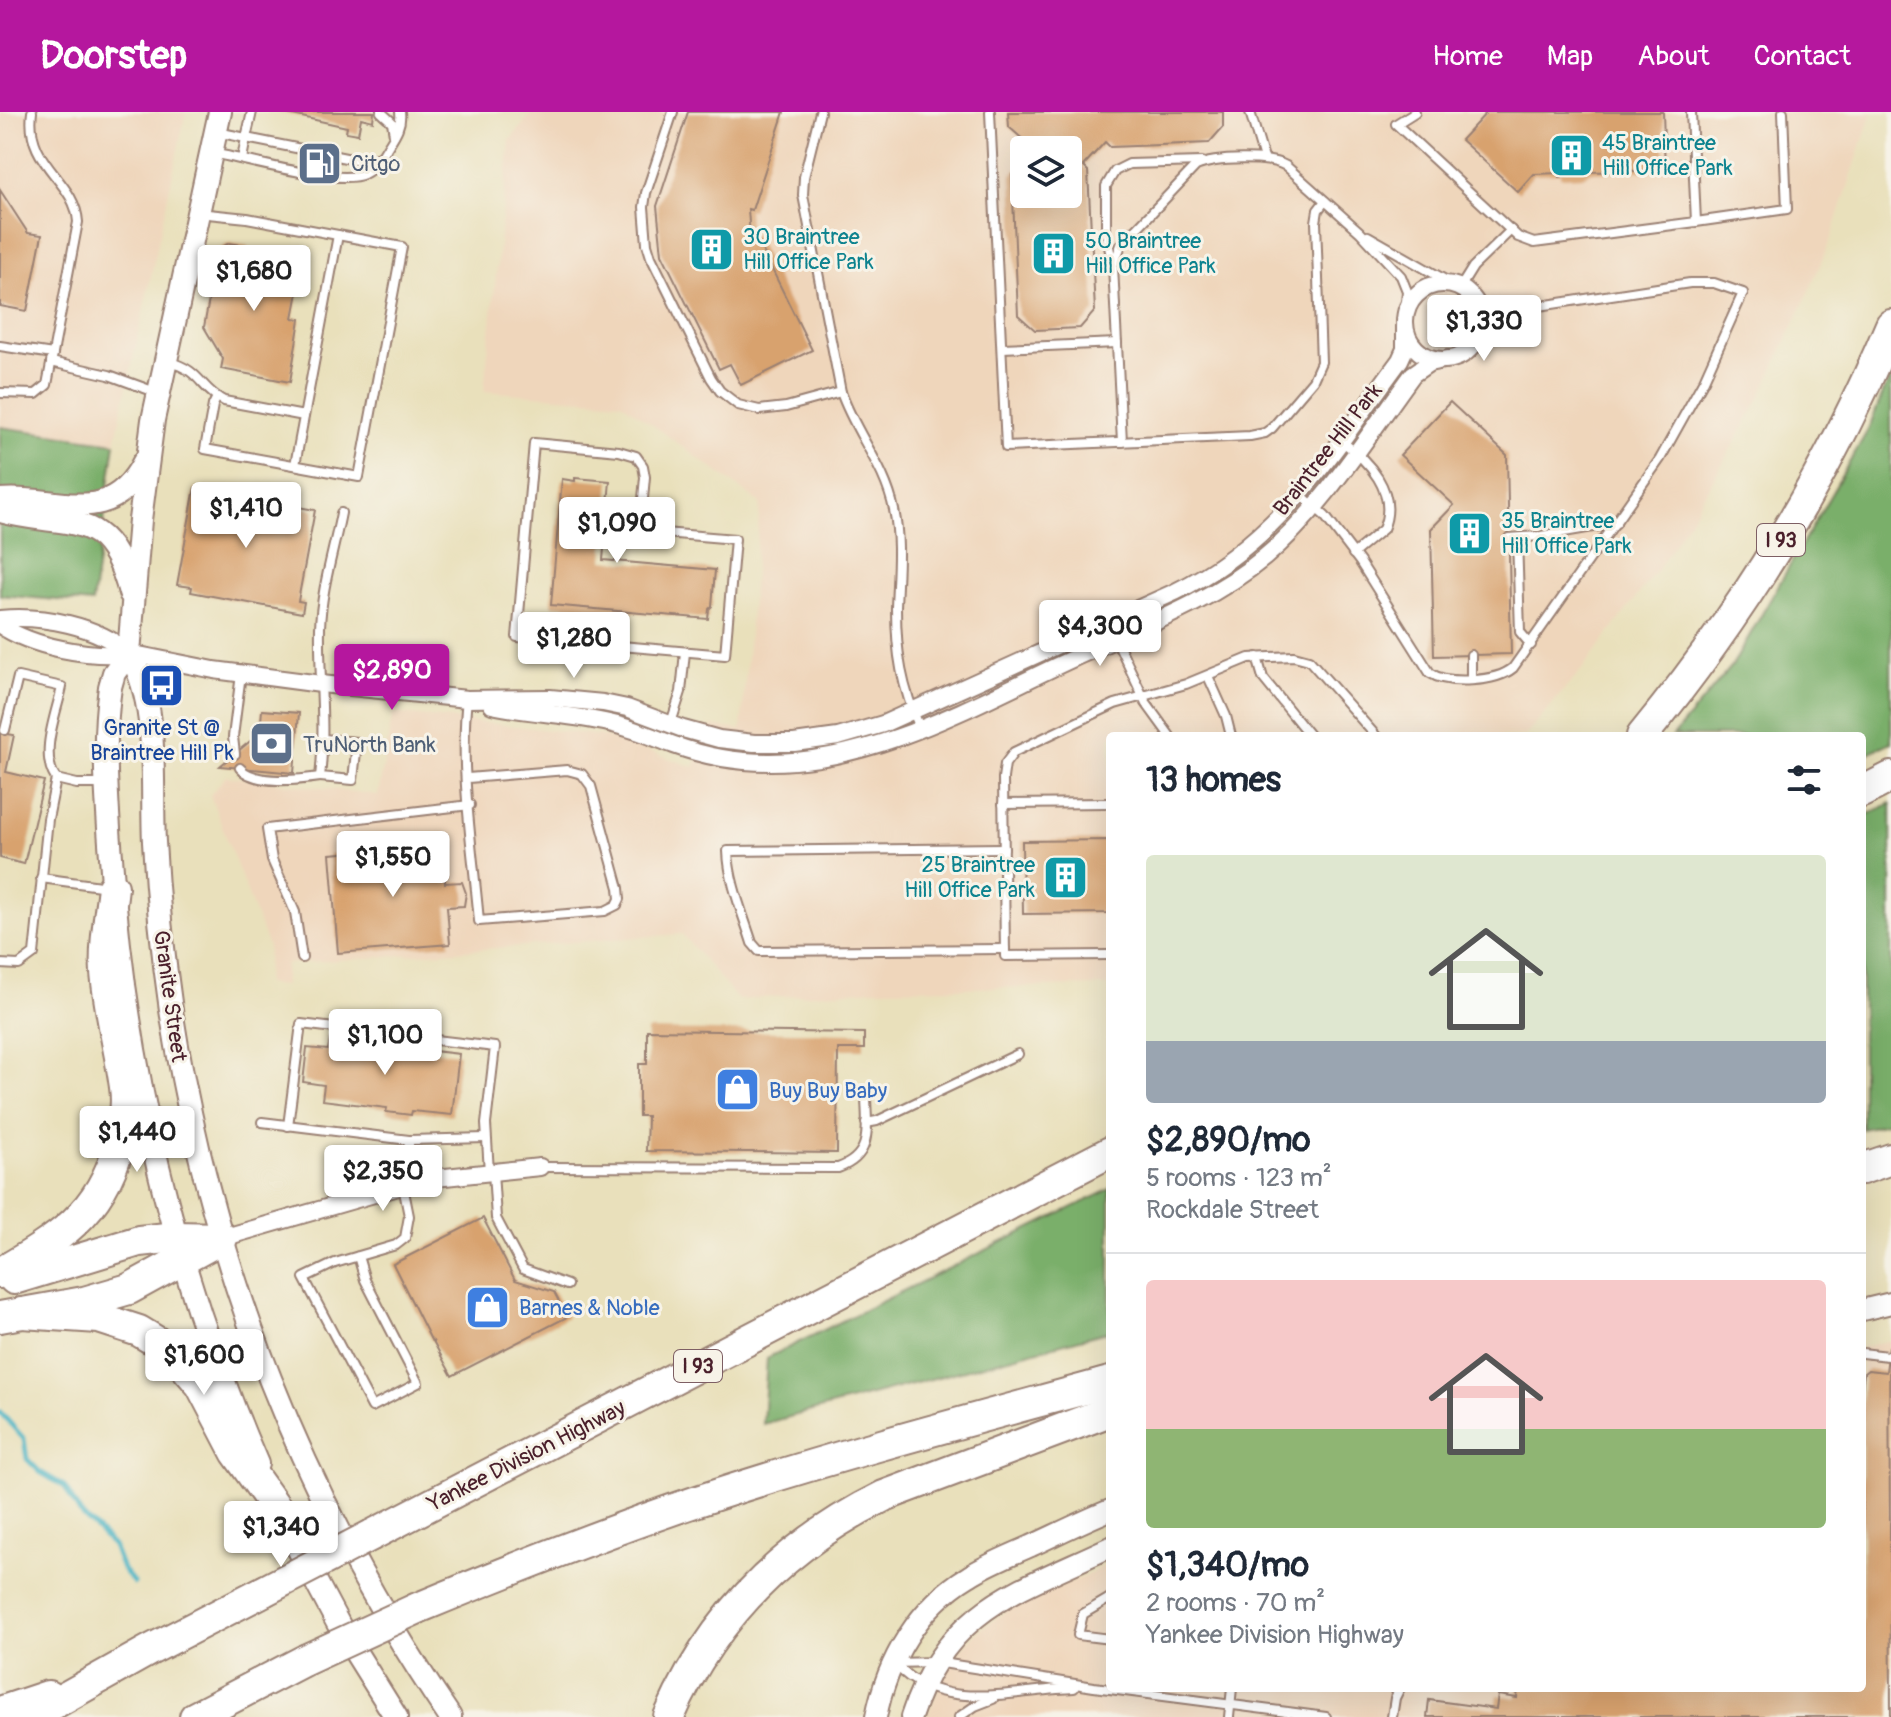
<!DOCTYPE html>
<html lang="en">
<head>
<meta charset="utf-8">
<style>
  body { margin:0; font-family:Pangolin,sans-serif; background:#f2f2f3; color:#1f2937; height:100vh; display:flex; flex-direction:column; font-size:30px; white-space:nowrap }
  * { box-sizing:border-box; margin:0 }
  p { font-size:26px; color:#747a83 }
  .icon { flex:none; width:44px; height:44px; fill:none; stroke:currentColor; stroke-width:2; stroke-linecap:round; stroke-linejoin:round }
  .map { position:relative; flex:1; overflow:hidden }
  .sheet { position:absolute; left:1106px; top:620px; width:760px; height:960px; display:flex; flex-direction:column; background:#fff; border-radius:8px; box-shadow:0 8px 32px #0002 }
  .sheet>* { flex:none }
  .fabs { position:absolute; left:1010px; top:24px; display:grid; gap:16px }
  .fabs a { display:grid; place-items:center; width:72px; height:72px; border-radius:8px; background:#fff; box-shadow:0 8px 32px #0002; font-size:40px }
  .price { position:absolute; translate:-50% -68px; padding:0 18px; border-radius:8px; background:#fff; color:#222; font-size:26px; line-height:52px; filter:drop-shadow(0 2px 4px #0008) }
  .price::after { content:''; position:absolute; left:50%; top:48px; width:24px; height:18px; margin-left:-12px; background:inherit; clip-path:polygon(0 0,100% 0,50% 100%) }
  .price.current { background:#b5179e; color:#fff }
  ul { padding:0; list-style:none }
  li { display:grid; align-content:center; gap:16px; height:424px; padding:0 40px }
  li+li { border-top:2px solid #e0e1e3 }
  li span { display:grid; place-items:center; height:248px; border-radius:8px; color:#555 }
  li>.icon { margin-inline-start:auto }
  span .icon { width:144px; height:144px; fill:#fffc; stroke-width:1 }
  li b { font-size:34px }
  h2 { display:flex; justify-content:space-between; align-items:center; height:96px; padding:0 40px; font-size:34px }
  header { display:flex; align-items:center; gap:48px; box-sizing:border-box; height:112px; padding:0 40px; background:#b5179e; color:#fff }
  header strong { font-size:38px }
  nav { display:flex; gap:44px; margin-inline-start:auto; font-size:28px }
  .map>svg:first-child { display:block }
  .built { fill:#efd6bb; fill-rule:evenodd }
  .forest { fill:#7aaf6b; stroke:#62674b; stroke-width:2 }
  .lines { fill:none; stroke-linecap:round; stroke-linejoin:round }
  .stream { stroke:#46b3c3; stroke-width:5 }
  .building { fill:#d8a26e }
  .service-casing { stroke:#9a8073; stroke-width:12 }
  .minor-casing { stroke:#9a8073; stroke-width:20 }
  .tertiary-casing { stroke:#9a8073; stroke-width:24 }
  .secondary-casing { stroke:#9a8073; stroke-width:26 }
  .motorway-casing { stroke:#9a8073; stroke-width:34 }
  .service { stroke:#fff; stroke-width:8 }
  .minor { stroke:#fff; stroke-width:16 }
  .tertiary { stroke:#fff; stroke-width:20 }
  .secondary { stroke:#fff; stroke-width:22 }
  .motorway { stroke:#fff; stroke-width:30 }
  .motorway-bridge-casing { stroke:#9a8073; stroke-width:34; stroke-linecap:butt }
  .motorway-bridge { stroke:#fff; stroke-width:30 }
  .labels { text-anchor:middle; stroke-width:6; stroke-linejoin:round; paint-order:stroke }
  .shield { fill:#f7f3e8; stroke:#7e5f64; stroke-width:2 }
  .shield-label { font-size:20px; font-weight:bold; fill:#4a1f2b }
  .culture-label { font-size:22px; fill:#0d838f; stroke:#f7f3e8; text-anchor:start }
  .service-label { font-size:22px; fill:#4e5e75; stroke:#f7f3e8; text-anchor:start }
  .street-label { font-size:22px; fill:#4a1f2b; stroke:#f7f3e8 }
  .transit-label { font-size:22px; fill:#164399; stroke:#f7f3e8 }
  .shop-label { font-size:22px; fill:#366cbe; stroke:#f7f3e8; text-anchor:start }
</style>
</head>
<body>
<header>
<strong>Doorstep</strong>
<nav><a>Home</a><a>Map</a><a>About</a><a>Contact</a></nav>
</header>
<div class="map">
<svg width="1891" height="1605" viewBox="0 0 1891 1605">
  <rect width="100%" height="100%" fill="#f7f3e8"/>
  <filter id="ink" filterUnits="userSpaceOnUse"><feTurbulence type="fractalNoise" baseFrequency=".0125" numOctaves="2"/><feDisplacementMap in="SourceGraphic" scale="16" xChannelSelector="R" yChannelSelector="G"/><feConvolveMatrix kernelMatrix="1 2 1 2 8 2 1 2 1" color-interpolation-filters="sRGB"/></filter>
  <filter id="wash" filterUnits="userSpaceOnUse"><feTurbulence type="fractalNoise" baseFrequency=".006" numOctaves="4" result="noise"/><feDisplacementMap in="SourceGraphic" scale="32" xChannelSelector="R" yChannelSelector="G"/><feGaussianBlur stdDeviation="1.8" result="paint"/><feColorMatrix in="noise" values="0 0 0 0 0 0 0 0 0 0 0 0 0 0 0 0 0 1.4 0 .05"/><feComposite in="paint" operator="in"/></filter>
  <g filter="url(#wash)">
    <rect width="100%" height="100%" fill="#e9e0bb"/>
    <g class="built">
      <polygon points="0,0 186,0 115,331 0,315"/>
      <path d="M533,0H1872L1832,124L1807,184L1756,294L1693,402L1659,455L1584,555L1525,624H1110V874L876,877L738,888L682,822L286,852L284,874L266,872L268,835L210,683L226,664L378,683L393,601L605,624L694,655L711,614L741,618L760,391L621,290L484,279L510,28ZM1024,38H1068V82H1024Z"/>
      <polygon points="1891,1228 1891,1605 927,1605 944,1562 958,1540 977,1520 1010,1496 1090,1462 1110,1449 1110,1576 1862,1576 1862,1235"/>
    </g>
    <g class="forest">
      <polygon points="1891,262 1891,630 1862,644 1862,624 1673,624 1732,554 1868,318"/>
      <polygon points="0,315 115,331 92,491 0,483"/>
      <polygon points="1891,691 1891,1010 1862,1017 1862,705"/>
      <polygon points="1110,1077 1110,1219 763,1312 767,1246"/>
    </g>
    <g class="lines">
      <polyline class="stream" points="0,1300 24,1327 27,1347 40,1360 64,1374 80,1401 113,1434 122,1457 134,1471"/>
    </g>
    <g id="blocks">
      <g class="building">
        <polygon points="279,0 374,0 373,9 361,6 358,22 346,20 347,15"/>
        <polygon points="688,0 784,0 752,98 748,97 750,125 755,123 812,238 741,273 730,252 719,257 662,142 657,94"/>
        <polygon points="1008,0 1223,0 1223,15 1209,31 1110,35 1105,30 1083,54 1088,59 1095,199 1080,216 1035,218 1018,203 1012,63 1024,49 1024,82 1068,82 1068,38 1035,38 1009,15"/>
        <polygon points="1487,0 1663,0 1665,58 1589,60 1585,64 1560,65 1560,61 1534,62 1518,80 1461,28"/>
        <polygon points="0,78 28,121 42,123 27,199 0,194"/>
        <polygon points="229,131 248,134 246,143 303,154 293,206 300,207 290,270 221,257 223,247 204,215 218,138"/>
        <polygon points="1450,290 1507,343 1511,542 1434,544 1431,417 1454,393 1400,343"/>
        <polygon points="575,366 610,369 603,448 715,458 712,494 709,497 708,507 551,493 562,367 575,369"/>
        <polygon points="195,376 315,398 298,489 304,490 302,501 191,480 192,475 177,473"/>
        <polygon points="262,598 299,601 294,661 220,654 260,621"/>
        <polygon points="0,621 14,623 6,660 44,669 24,752 0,746"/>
        <polygon points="1110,728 1110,801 1023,802 1022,729"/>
        <polygon points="442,733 445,771 462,770 466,781 464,794 447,795 450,832 338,841 330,742"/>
        <polygon points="647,918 864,921 864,937 838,937 837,1041 646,1039 647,1004 639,1004 639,952 647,952"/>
        <polygon points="330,927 459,942 452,1003 412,999 411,1003 386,1000 387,996 322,988 324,973 303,970 307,936 328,938"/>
        <polygon points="483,1106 515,1168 554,1180 567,1205 452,1264 433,1229 431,1228 393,1152"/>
        <polygon points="1889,1234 1891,1605 1427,1605 1429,1588 1496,1597 1498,1583 1517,1586 1518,1576 1862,1576 1862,1278 1864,1261 1868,1258 1886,1260"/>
      </g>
    </g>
  </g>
  <g filter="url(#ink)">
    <use href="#blocks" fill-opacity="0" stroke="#9a8073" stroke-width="2"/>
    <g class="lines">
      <defs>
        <g id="service">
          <polyline points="252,0 246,26 356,48 369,48 380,45"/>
          <polyline points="381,0 392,10 394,23"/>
          <polyline points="673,0 646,81 644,95 647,132 651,145 711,266 720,279 738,293 759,298 786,295 841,280 803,83 804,65 820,0"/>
          <polyline points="990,0 1006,335 1250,324 1265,321 1272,316 1313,268 1321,250 1316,110 1318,98 1325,89"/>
          <polyline points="1250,0 1264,47"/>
          <polyline points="1415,0 1396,12 1518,125 1534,131 1696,110 1691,0"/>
          <polyline points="217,20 246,26 242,47"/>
          <path d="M212,41C245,47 338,74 364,62C376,56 382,44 388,34C395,23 402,13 400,0"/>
          <polyline points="198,101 247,106 402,135 359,365 205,337 213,293 217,285"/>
          <polyline points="1696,110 1787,97 1783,0"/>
          <polyline points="1368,124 1454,173"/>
          <path d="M1113,154L1121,133L1196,54C1215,46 1269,44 1286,54L1360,120L1401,164L1407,179L1405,201"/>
          <polyline points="1460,176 1473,155 1511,118"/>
          <polyline points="0,234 53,242"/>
          <polyline points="1002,236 1117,231"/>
          <polyline points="51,250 109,263 158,281"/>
          <path d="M169,250C201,258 200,277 224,289L304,304"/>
          <path d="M841,280C855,321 885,354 894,398C901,430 897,463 896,496C896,541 902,576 920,616"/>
          <path d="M0,281L36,282L47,273L78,110C75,67 25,54 32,0"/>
          <path d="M1340,328C1368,348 1399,380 1383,417L1353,442"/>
          <polyline points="1122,330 1113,154 1106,120 1106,74 1115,59 1129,52 1202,50"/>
          <polygon points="534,331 619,339 636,344 643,354 645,365 640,419 735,427 725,543 517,525"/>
          <polyline points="295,353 338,123"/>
          <path d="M1300,382L1325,404L1360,450L1430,561C1448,573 1496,570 1513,556L1660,347L1704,268L1743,181L1714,171H1690L1481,203"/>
          <polyline points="1509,426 1541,424 1616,411"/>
          <polyline points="1517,426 1520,520 1531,533"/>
          <polyline points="1115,525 1146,591 1170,624"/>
          <polyline points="1471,543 1471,567"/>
          <polyline points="1257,545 1263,566 1310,624"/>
          <polyline points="1208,564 1226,604 1231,624"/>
          <path d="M467,587C459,655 473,740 479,809L605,799L617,793L620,787L619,776L591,674L582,662L567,658L468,666"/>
          <polyline points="670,614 681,580 685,540"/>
          <path d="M5,618L18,565L62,575C56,603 39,642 56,667L77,672H103"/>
          <path d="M324,627L357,630L353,668L320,665C326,615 319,566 320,516C321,478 334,438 341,401"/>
          <polyline points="235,642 233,625 241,562"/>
          <path d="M240,656C254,673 300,668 320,665"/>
          <polyline points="1003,692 1110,691"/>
          <path d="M1004,736L728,739C729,770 743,802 752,831L759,839L1005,837"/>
          <polyline points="41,766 108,775"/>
          <polyline points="1110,843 1005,844 1003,666 1005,652 1014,640 1115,592 1186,572 1249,546 1294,544 1309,548 1376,624"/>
          <polyline points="302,846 295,800 272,748 267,717 470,693"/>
          <polyline points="0,852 19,853 34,842 48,707 56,667"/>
          <polyline points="262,1010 409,1028 486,1026"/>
          <polyline points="866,1011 877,1009 1018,942"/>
          <polyline points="288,1014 301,912 495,935 486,1012 489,1060"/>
          <polyline points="409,1028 409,1050 414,1070"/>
          <path d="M540,1055L838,1056C875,1043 866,1014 866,981"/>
          <polyline points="493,1060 496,1106 523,1157 567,1173"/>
          <polyline points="358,1144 365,1168 418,1271 372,1295 304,1166 335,1151 396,1133 405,1126 409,1104 403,1074"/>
          <polyline points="1862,1241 1888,1244"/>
          <polyline points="1110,1486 1083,1502 1078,1523 1110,1527"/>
          <polyline points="894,1551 936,1550 1094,1575 1326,1605"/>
          <path d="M896,1553C941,1602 1016,1578 1074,1576"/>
          <polyline points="959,1605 975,1594 993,1587"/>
          <polyline points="1229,1605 1232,1576"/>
          <polyline points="1392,1605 1395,1586 1400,1576"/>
        </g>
        <g id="minor">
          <circle cx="1443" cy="210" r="38"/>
          <path d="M0,507C43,503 96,513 129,541"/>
          <path d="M0,513C32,535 91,546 129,541L214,558L321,572L467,587L550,586L603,591L627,596L683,617L719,627L754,631H794L838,625L883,612L1175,480C1281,429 1333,338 1400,248L1405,237V215"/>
          <path d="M492,593C533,602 576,602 617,613C637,618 655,626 674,633C704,644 737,650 768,650C876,651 978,590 1074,546C1139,516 1210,491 1265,445C1323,396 1368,323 1413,262L1429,251L1448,247"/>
          <polyline points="222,1126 426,1067 540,1055"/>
        </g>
        <g id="tertiary">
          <polyline points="1862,1198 1891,1191"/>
          <path d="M876,1605C887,1548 919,1494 969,1464C988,1452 1010,1443 1031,1434C1057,1422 1083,1409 1110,1398"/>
          <path d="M911,1605C946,1497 1017,1479 1110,1435"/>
        </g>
        <g id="secondary">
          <path d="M220,0L153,308L140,408L129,541L114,561L110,575C102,630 107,689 111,745C125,953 174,1161 257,1352"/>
          <path d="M0,388C57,382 109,419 144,350"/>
          <path d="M0,399C69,418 107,392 130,481"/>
          <path d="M129,541C160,592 151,671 154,730C157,786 163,843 171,898C212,1159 302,1387 450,1605"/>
          <polyline points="272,1387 341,1517 396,1605"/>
        </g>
        <g id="motorway">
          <path d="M1642,624C1744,500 1829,361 1891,213"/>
          <polyline points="1862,680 1891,665"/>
          <polyline points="1862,1057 1891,1047"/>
          <path d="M0,1161C56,1128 100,1103 118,1036C124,1016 128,996 125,975C120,937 109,899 106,860C104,833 110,802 113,775"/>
          <polyline points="14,1167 139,1129 176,1125 220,1126"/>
          <polyline points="22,1201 99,1206 139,1219 162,1233 183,1252 201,1273 236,1340 279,1400"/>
          <polyline points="0,1205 84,1190 129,1177 222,1126"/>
          <polyline points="372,1423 1110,1040"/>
          <path d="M418,1496C517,1455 617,1415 719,1382C848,1340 979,1306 1110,1270"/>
          <polyline points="0,1600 48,1584"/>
          <polyline points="30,1605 148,1539 264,1479"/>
          <polyline points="195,1605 305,1548"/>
          <path d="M669,1605C712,1505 787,1432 884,1384L1110,1299"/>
        </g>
      </defs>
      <use href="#service" class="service-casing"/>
      <use href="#minor" class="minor-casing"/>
      <use href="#tertiary" class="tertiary-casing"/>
      <use href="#secondary" class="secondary-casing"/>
      <use href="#motorway" class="motorway-casing"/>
      <use href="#service" class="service"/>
      <use href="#minor" class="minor"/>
      <use href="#tertiary" class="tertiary"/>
      <use href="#secondary" class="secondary"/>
      <use href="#motorway" class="motorway"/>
      <defs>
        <g id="motorway-bridge">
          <polyline points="264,1479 372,1423"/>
          <polyline points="305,1548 418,1496"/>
        </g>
      </defs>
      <use href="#motorway-bridge" class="motorway-bridge-casing"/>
      <use href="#motorway-bridge" class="motorway-bridge"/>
    </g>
  </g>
  <defs>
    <symbol id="building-square" viewBox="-11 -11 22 22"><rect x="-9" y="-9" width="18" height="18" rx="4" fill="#0f9aa8" stroke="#f7f3e8"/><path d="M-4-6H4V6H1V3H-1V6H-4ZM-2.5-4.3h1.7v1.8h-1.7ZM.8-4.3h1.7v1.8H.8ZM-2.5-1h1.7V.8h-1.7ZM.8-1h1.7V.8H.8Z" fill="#fff"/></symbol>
    <symbol id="fuel-square" viewBox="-11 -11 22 22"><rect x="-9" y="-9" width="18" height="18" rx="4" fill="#5c6f8a" stroke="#f7f3e8"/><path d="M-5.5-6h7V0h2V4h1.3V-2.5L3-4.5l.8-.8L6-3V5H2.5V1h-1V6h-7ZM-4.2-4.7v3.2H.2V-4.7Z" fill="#fff"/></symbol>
    <symbol id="bus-square" viewBox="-11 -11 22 22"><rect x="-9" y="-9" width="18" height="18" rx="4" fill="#1a4fb4" stroke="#f7f3e8"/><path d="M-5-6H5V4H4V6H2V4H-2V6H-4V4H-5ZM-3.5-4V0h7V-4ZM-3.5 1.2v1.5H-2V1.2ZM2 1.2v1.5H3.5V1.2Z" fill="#fff"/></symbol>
    <symbol id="bank-square" viewBox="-11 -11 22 22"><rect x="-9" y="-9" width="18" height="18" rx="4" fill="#5c6f8a" stroke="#f7f3e8"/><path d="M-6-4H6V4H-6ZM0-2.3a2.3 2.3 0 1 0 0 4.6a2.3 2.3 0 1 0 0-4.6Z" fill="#fff"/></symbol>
    <symbol id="shop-square" viewBox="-11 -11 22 22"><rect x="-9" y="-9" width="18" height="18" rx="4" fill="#3f7fe0" stroke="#f7f3e8"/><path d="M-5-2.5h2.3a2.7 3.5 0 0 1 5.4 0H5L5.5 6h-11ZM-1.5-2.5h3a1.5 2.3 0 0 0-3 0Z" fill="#fff"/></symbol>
  </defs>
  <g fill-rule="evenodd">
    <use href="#building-square" x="1546" y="18" width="51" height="51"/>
    <use href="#fuel-square" x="294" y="26" width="51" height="51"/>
    <use href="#building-square" x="686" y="112" width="51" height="51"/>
    <use href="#building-square" x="1028" y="116" width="51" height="51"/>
    <use href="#building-square" x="1444" y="396" width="51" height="51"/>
    <use href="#bus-square" x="136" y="548" width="51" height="51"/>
    <use href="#bank-square" x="246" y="606" width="51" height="51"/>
    <use href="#building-square" x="1040" y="740" width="51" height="51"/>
    <use href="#shop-square" x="712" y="952" width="51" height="51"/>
    <use href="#shop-square" x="462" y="1170" width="51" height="51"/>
  </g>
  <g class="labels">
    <g class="shield">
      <rect x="1757" y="412" width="48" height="32" rx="6"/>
      <rect x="674" y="1238" width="48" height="32" rx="6"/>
    </g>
    <g class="shield-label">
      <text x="1781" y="435">I 93</text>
      <text x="698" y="1261">I 93</text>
    </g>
    <g class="culture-label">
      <text x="1602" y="38">45 Braintree<tspan x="1602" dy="25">Hill Office Park</tspan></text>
      <text x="743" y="132">30 Braintree<tspan x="743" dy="25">Hill Office Park</tspan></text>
      <text x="1085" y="136">50 Braintree<tspan x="1085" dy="25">Hill Office Park</tspan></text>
      <text x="1501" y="416">35 Braintree<tspan x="1501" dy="25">Hill Office Park</tspan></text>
      <text x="1035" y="760" text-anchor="end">25 Braintree<tspan x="1035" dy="25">Hill Office Park</tspan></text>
    </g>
    <g class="service-label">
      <text x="351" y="59">Citgo</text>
      <text x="303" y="640">TruNorth Bank</text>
    </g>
    <g class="street-label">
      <text transform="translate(1327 337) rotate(-52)" y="8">Braintree Hill Park</text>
      <text transform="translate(171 884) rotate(82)" y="8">Granite Street</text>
      <text transform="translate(526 1343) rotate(-27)" y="8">Yankee Division Highway</text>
    </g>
    <g class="transit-label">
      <text x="162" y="623">Granite St @<tspan x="162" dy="25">Braintree Hill Pk</tspan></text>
    </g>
    <g class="shop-label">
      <text x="769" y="986">Buy Buy Baby</text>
      <text x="519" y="1203">Barnes &amp; Noble</text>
    </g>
  </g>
</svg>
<div class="fabs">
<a><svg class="icon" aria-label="layers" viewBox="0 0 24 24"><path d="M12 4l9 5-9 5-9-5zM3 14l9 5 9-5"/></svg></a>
</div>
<b class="price" style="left:254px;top:201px">$1,680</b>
<b class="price" style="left:1484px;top:251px">$1,330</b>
<b class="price" style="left:246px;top:438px">$1,410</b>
<b class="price" style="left:617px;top:453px">$1,090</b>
<b class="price" style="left:1100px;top:556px">$4,300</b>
<b class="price" style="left:574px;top:568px">$1,280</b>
<b class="price current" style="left:392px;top:600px">$2,890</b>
<b class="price" style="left:393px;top:787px">$1,550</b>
<b class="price" style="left:385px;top:965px">$1,100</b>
<b class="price" style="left:137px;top:1062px">$1,440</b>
<b class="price" style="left:383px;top:1101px">$2,350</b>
<b class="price" style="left:204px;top:1285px">$1,600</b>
<b class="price" style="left:281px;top:1457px">$1,340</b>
<section class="sheet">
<h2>13 homes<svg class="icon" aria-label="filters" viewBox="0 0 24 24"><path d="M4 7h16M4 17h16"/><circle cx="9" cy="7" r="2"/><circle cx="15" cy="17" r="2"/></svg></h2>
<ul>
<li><span style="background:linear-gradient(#dfe7d0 75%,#9aa5b1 0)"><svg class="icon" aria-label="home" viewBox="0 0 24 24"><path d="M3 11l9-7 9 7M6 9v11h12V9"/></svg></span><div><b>$2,890/mo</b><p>5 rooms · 123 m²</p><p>Rockdale Street</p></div></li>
<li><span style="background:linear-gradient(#f6c9c9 60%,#8fb573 0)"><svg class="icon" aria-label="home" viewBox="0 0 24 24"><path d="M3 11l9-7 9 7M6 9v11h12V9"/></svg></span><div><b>$1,340/mo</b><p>2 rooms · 70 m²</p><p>Yankee Division Highway</p></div></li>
</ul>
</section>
</div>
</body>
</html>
